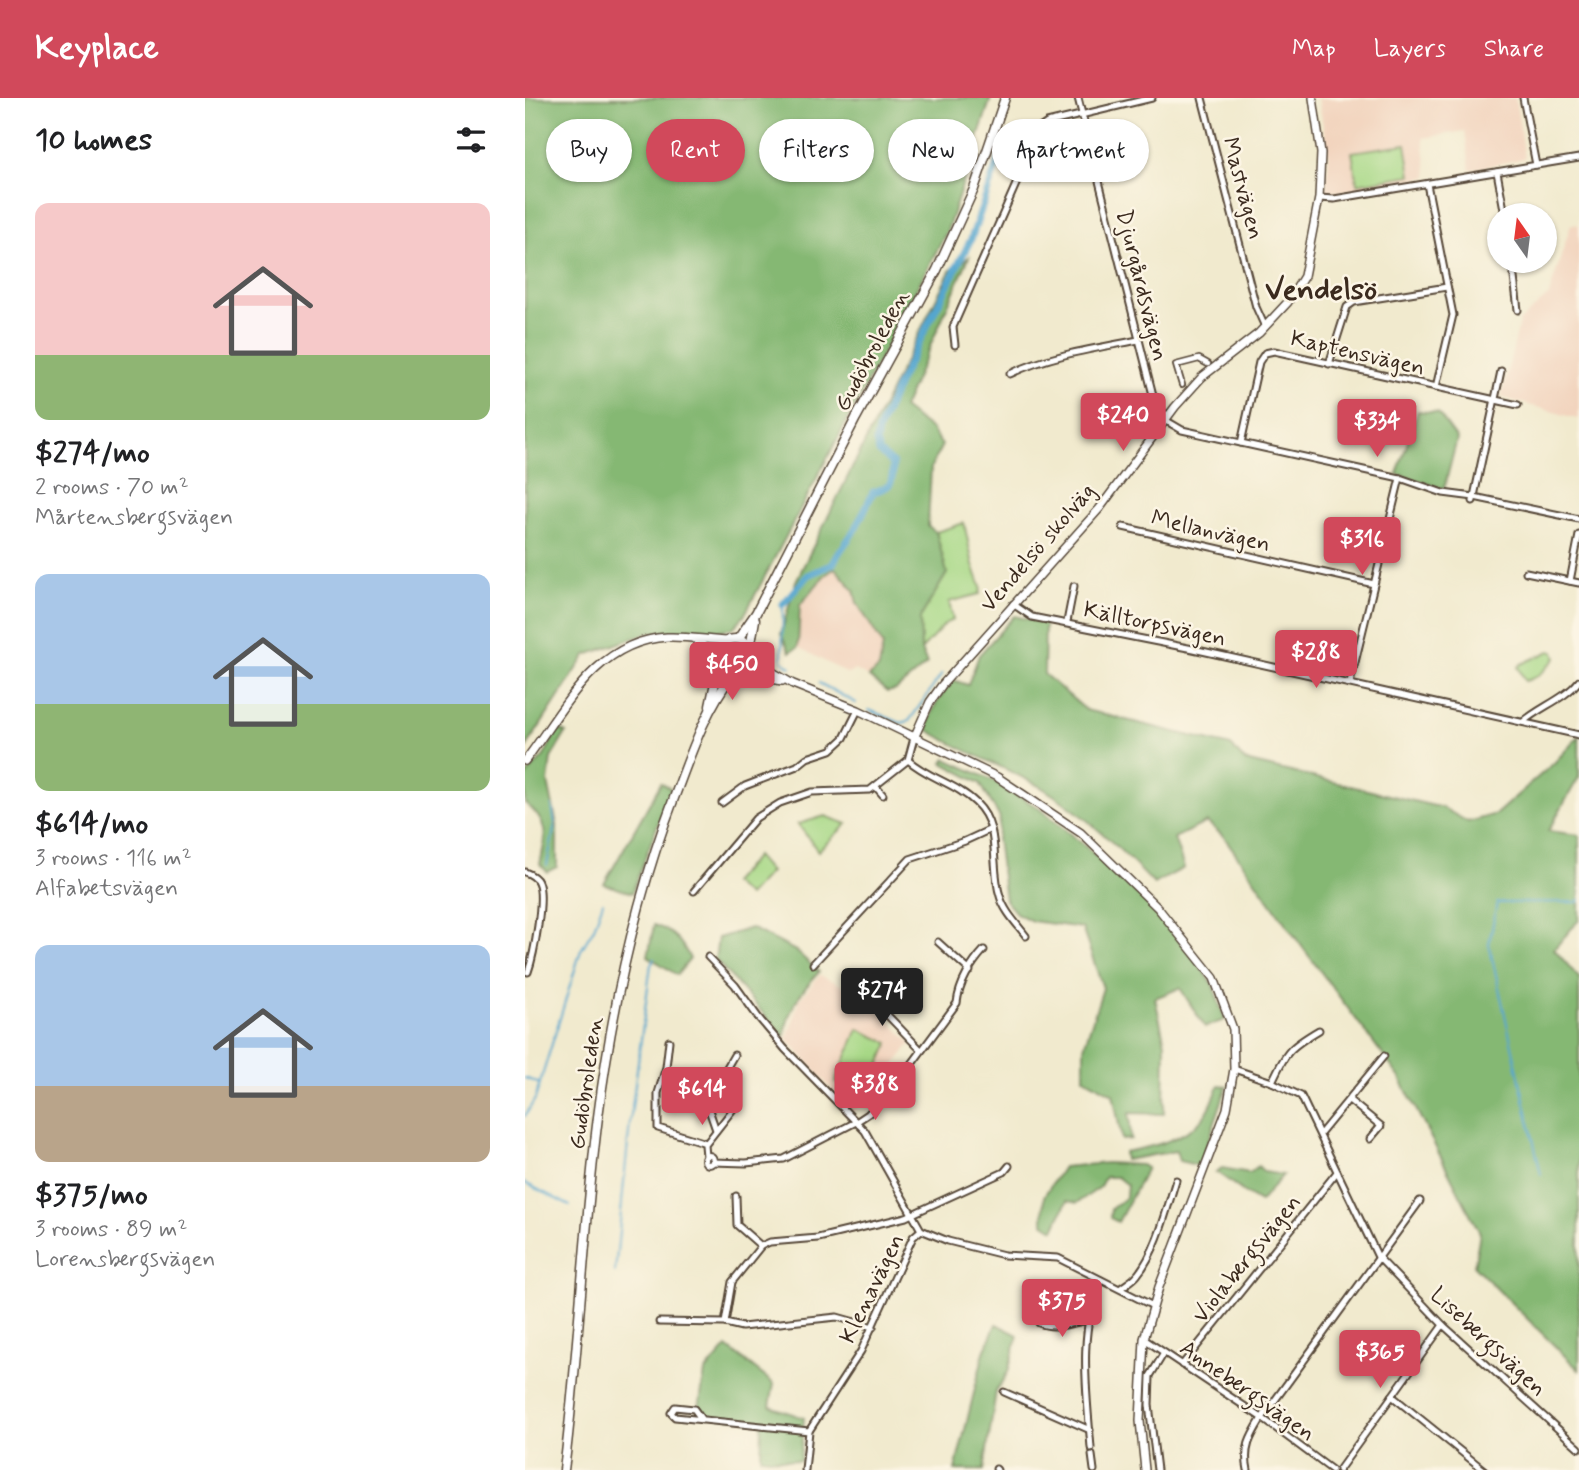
<!DOCTYPE html>
<html lang="en">
<head>
<meta charset="utf-8">
<style>
  body { margin:0; font-family:Mynerve,sans-serif; background:#f6f6f6; color:#202124; height:100vh; display:flex; flex-direction:column; font-size:26px; white-space:nowrap }
  * { box-sizing:border-box; margin:0 }
  p { font-size:23px; color:#757577 }
  .icon { flex:none; width:38px; height:38px; fill:none; stroke:currentColor; stroke-width:2; stroke-linecap:round; stroke-linejoin:round }
  .map { position:relative; flex:1; overflow:hidden }
  .sheet { display:flex; flex-direction:column; background:#fff; width:525px }
  .sheet>* { flex:none }
  .hud { position:absolute; left:21px; top:21px; width:665px; height:63px; display:flex; gap:14px }
  .needle { width:46px; rotate:346deg }
  .tools { position:absolute; left:962px; top:105px; display:grid; gap:14px }
  .tools a { display:grid; place-items:center; width:70px; height:70px; border-radius:50%; background:#fff; box-shadow:0 2px 5px #0004; font-size:35px }
  .price { position:absolute; translate:-50% -60px; padding:0 16px; border-radius:7px; background:#d1495b; color:#fff; font-size:23px; line-height:46px; filter:drop-shadow(0 2px 4px #0008) }
  .price::after { content:''; position:absolute; left:50%; top:42px; width:21px; height:16px; margin-left:-10px; background:inherit; clip-path:polygon(0 0,100% 0,50% 100%) }
  .price.active { background:#222; color:#fff }
  ul { padding:0; list-style:none }
  li { display:grid; align-content:center; gap:14px; height:371px; padding:0 35px }
  li span { display:grid; place-items:center; height:217px; border-radius:14px; color:#555 }
  li>.icon { margin-inline-start:auto }
  span .icon { width:126px; height:126px; fill:#fffc; stroke-width:1 }
  li b { font-size:30px }
  h2 { display:flex; justify-content:space-between; align-items:center; height:84px; padding:0 35px; font-size:30px }
  .tag { padding:0 24px; border-radius:32px; background:#fff; box-shadow:0 2px 5px #0004; font-size:24px; line-height:63px }
  .tag.active { background:#d1495b; color:#fff }
  header { display:flex; align-items:center; gap:42px; box-sizing:border-box; height:98px; padding:0 35px; background:#d1495b; color:#fff }
  header strong { font-size:33px }
  nav { display:flex; gap:38px; margin-inline-start:auto; font-size:24px }
  main { display:flex; flex:1; min-height:0 }
  .map>svg:first-child { display:block }
  .built { fill:#f2d4be }
  .green { fill:#a7d886; stroke:#718152; stroke-width:2 }
  .forest { fill:#85b873; stroke:#607148; stroke-width:2 }
  .lines { fill:none; stroke-linecap:round; stroke-linejoin:round }
  .stream { stroke:#54a6cf; stroke-width:2 }
  .canal { stroke:#54a6cf; stroke-width:7 }
  .pedestrian-casing { stroke:#564738; stroke-width:8 }
  .minor-casing { stroke:#564738; stroke-width:9 }
  .tertiary-casing { stroke:#564738; stroke-width:10 }
  .secondary-casing { stroke:#564738; stroke-width:11 }
  .pedestrian { stroke:#fff; stroke-width:4.5 }
  .minor { stroke:#fff; stroke-width:5 }
  .tertiary { stroke:#fff; stroke-width:7 }
  .secondary { stroke:#fff; stroke-width:8 }
  .labels { text-anchor:middle; stroke-width:5; stroke-linejoin:round; paint-order:stroke }
  .street-label { font-size:23px; fill:#3b2a1e; stroke:#fcf5e5 }
  .district-label { font-size:30px; font-weight:bold; fill:#3b2a1e; stroke:#fcf5e5 }
</style>
</head>
<body>
<header>
<strong>Keyplace</strong>
<nav><a>Map</a><a>Layers</a><a>Share</a></nav>
</header>
<main>
<section class="sheet">
<h2>10 homes<svg class="icon" aria-label="filters" viewBox="0 0 24 24"><path d="M4 7h16M4 17h16"/><circle cx="9" cy="7" r="2"/><circle cx="15" cy="17" r="2"/></svg></h2>
<ul>
<li><span style="background:linear-gradient(#f6c9c9 70%,#8fb573 0)"><svg class="icon" aria-label="home" viewBox="0 0 24 24"><path d="M3 11l9-7 9 7M6 9v11h12V9"/></svg></span><div><b>$274/mo</b><p>2 rooms · 70 m²</p><p>Mårtensbergsvägen</p></div></li>
<li><span style="background:linear-gradient(#a9c7e8 60%,#8fb573 0)"><svg class="icon" aria-label="home" viewBox="0 0 24 24"><path d="M3 11l9-7 9 7M6 9v11h12V9"/></svg></span><div><b>$614/mo</b><p>3 rooms · 116 m²</p><p>Alfabetsvägen</p></div></li>
<li><span style="background:linear-gradient(#a9c7e8 65%,#b9a48a 0)"><svg class="icon" aria-label="home" viewBox="0 0 24 24"><path d="M3 11l9-7 9 7M6 9v11h12V9"/></svg></span><div><b>$375/mo</b><p>3 rooms · 89 m²</p><p>Lorensbergsvägen</p></div></li>
</ul>
</section>
<div class="map">
<svg width="1054" height="1372" viewBox="0 0 1054 1372">
  <rect width="100%" height="100%" fill="#fcf5e5"/>
  <filter id="ink" filterUnits="userSpaceOnUse"><feTurbulence type="fractalNoise" baseFrequency=".0143" numOctaves="2"/><feDisplacementMap in="SourceGraphic" scale="14" xChannelSelector="R" yChannelSelector="G"/><feConvolveMatrix kernelMatrix="1 2 1 2 8 2 1 2 1" color-interpolation-filters="sRGB"/></filter>
  <filter id="wash" filterUnits="userSpaceOnUse"><feTurbulence type="fractalNoise" baseFrequency=".00686" numOctaves="4" result="noise"/><feDisplacementMap in="SourceGraphic" scale="28" xChannelSelector="R" yChannelSelector="G"/><feGaussianBlur stdDeviation="1.57" result="paint"/><feColorMatrix in="noise" values="0 0 0 0 0 0 0 0 0 0 0 0 0 0 0 0 0 1.4 0 .05"/><feComposite in="paint" operator="in"/></filter>
  <g filter="url(#wash)">
    <rect width="100%" height="100%" fill="#f1eace"/>
    <g class="built">
      <polygon points="793,0 990,0 1000,60 945,72 940,33 898,40 903,79 815,94 801,94 804,58"/>
      <polygon points="1046,126 1054,127 1054,321 976,299 995,223 1024,197"/>
      <polygon points="310,469 329,492 332,505 358,547 354,570 344,579 330,572 323,576 273,549 275,507 300,478"/>
      <polygon points="295,877 340,899 386,945 349,995 327,1015 262,941 275,901"/>
    </g>
    <g class="green">
      <polygon points="881,46 886,77 832,86 827,54"/>
      <polygon points="439,425 448,467 456,489 455,496 424,504 428,522 421,525 396,552 395,520 422,475 411,434"/>
      <circle cx="210" cy="558" r="12"/>
      <path d="M1025,553L1029,554L1031,560C1021,571 1014,579 1000,583L993,569L996,566Z"/>
      <polygon points="300,718 322,726 293,753 273,726"/>
      <polygon points="231,758 245,774 223,798 207,785"/>
      <polygon points="333,931 364,945 342,997 310,984"/>
    </g>
    <g class="forest">
      <polygon points="0,0 466,0 422,133 219,518 208,530 185,534 125,534 61,557 0,651"/>
      <polygon points="444,159 378,310 405,331 417,347 406,369 403,428 411,434 422,475 395,520 396,552 402,566 371,592 362,594 344,579 354,570 358,547 332,505 329,492 310,470 299,478 275,507 273,549 265,554 256,536 271,483 425,173"/>
      <polygon points="893,313 913,315 932,341 919,391 872,376"/>
      <path d="M489,518L520,525L519,576L561,612L706,648L720,663L918,710L943,724L971,716L1030,664L1054,638V679L1023,733L1054,737V822L1029,851L1054,880V1272L949,1168L955,1135L875,980L778,850L699,739L682,724L649,740L659,770L629,786C595,751 561,717 519,691C481,669 440,655 403,632C404,612 417,597 428,582L443,587L454,557Z"/>
      <path d="M33,631L41,635L26,660L23,684L32,727V769L22,774L15,766C22,738 24,724 0,705V679L19,658Z"/>
      <polygon points="421,661 467,682 512,709 561,749 623,806 668,858 687,885 700,922 680,929 655,890 630,900 640,945 639,1016 604,1015 606,1041 597,1042 588,996 559,980 559,949 578,890 557,830 507,823 491,815 480,802 472,741 475,720 455,685 418,665"/>
      <polygon points="136,685 146,691 107,795 79,786"/>
      <path d="M129,827C147,833 157,843 165,861L152,877L123,858Z"/>
      <path d="M226,830L271,853L294,874C274,896 264,909 259,939L190,861L193,840Z"/>
      <path d="M694,987L702,988L675,1068L654,1063L651,1053L600,1062L599,1054C626,1049 656,1043 676,1022C685,1013 690,998 694,987Z"/>
      <polygon points="582,1065 616,1067 622,1070 593,1124 585,1120 586,1111 601,1099 602,1087 592,1079 580,1079 574,1090 552,1105 542,1103 529,1131 518,1124 519,1098 538,1069"/>
      <path d="M733,1068L739,1074L758,1077L735,1104C719,1096 707,1084 691,1074L697,1070L725,1075Z"/>
      <polygon points="471,1226 493,1237 483,1274 471,1293 459,1372 430,1372 459,1254"/>
      <polygon points="202,1249 249,1286 245,1308 279,1320 275,1363 236,1359 237,1324 173,1316 180,1274"/>
    </g>
    <g class="lines">
      <g class="stream">
        <polyline points="258,506 257,562 266,569"/>
        <polyline points="294,585 331,605"/>
        <polyline points="344,612 376,625 384,623 417,576"/>
        <polyline points="22,767 30,726 27,708"/>
        <polyline points="0,980 15,986"/>
        <polyline points="0,1018 10,1001 56,852 69,830 78,804"/>
        <polyline points="1016,1076 964,846 972,805 1052,804 1054,802"/>
        <polyline points="0,1085 45,1108"/>
        <polyline points="90,1174 105,1024 126,866 129,861"/>
      </g>
      <path class="canal" d="M258,506L283,477L308,466C313,454 320,447 327,436C335,423 341,409 348,394C368,388 367,387 368,366L354,354L351,344L353,332L373,286L446,141L480,43"/>
    </g>
  </g>
  <g filter="url(#ink)">
    <g class="lines">
      <defs>
        <polyline id="pedestrian" points="657,287 651,267 674,261 683,266"/>
        <g id="minor">
          <polyline points="553,0 631,309 643,318"/>
          <polyline points="677,0 731,209 740,229"/>
          <polyline points="998,0 1011,67"/>
          <polyline points="972,74 980,117"/>
          <polyline points="902,86 928,217 911,289"/>
          <polyline points="794,100 809,101 1054,60"/>
          <polyline points="987,163 993,212"/>
          <polyline points="430,247 428,229 492,84 512,32 522,25 627,0"/>
          <polyline points="804,266 822,209 829,204 922,189"/>
          <path d="M485,276C524,257 572,250 614,242"/>
          <polyline points="640,322 657,332 875,380 918,395 949,399 1054,421"/>
          <polyline points="716,345 734,264 740,255 749,253 993,307"/>
          <polyline points="948,403 976,273"/>
          <polyline points="598,429 849,486"/>
          <polyline points="1001,474 1054,485"/>
          <polyline points="1045,483 1054,437"/>
          <polyline points="488,506 507,519 668,551 1054,637"/>
          <polyline points="542,524 549,488"/>
          <polyline points="825,585 875,380"/>
          <path d="M998,624C1015,609 1040,601 1054,583"/>
          <path d="M383,662C403,680 432,686 451,705C477,730 465,768 475,798C479,813 492,826 501,838"/>
          <polyline points="351,689 358,697"/>
          <polyline points="197,705 220,688 272,668 282,660 306,652 319,640 333,612"/>
          <path d="M0,774C5,776 11,779 13,784C20,799 9,857 3,874"/>
          <polyline points="169,793 231,720 255,705 287,694 345,692 383,662 389,640"/>
          <polyline points="413,844 445,873"/>
          <polyline points="183,859 210,887 233,919 260,951 340,1033 396,1132"/>
          <polyline points="288,866 385,761 440,743 466,731"/>
          <polyline points="330,891 342,896 396,952"/>
          <polyline points="144,943 141,969 133,995 133,1030 181,1045"/>
          <polyline points="709,971 747,984 776,998 853,1159 918,1227 1054,1350"/>
          <path d="M747,984C761,953 765,949 794,932"/>
          <polyline points="824,1002 856,1028 845,1041"/>
          <polyline points="191,1032 183,1009 190,990 209,957"/>
          <polyline points="796,1035 859,958"/>
          <circle cx="184" cy="1062" r="4.5"/>
          <polyline points="181,1058 180,1047 209,1010"/>
          <path d="M187,1064L221,1065L259,1061L331,1024L343,1016L372,986L432,905C434,886 446,866 459,852"/>
          <polyline points="211,1098 212,1127 236,1148"/>
          <path d="M596,1190C601,1186 609,1182 613,1176C632,1153 642,1110 651,1082"/>
          <polyline points="134,1224 200,1225 217,1229 312,1219 348,1229"/>
          <polyline points="200,1225 207,1184 236,1148 245,1144 293,1140 381,1119 479,1074 484,1068"/>
          <path d="M514,1225C530,1232 546,1225 563,1222"/>
          <polyline points="619,1241 737,1320 807,1372"/>
          <polyline points="657,1267 812,1074"/>
          <polyline points="479,1294 565,1332"/>
          <polyline points="867,1298 959,1372"/>
          <polyline points="177,1322 169,1311 150,1309 146,1315 150,1319 284,1333"/>
          <path d="M566,1350C562,1296 552,1232 576,1182"/>
          <polyline points="567,1357 569,1372"/>
          <polyline points="471,1371 472,1372"/>
          <polyline points="280,1372 284,1333 336,1253 388,1139 396,1132 423,1143 479,1157 533,1160 628,1208"/>
          <polyline points="632,1372 624,1307 625,1278 639,1255"/>
          <path d="M723,1372C718,1350 726,1338 737,1320L895,1103"/>
          <polyline points="814,1372 918,1227"/>
        </g>
        <g id="tertiary">
          <polyline points="171,542 192,558"/>
          <polyline points="227,562 268,586 333,612 472,679 556,735 633,810 689,880 708,931 709,971 702,1011 634,1189 619,1241 615,1323 620,1372"/>
          <polyline points="216,575 257,583"/>
          <polyline points="389,640 405,604 417,587 575,410 650,309 677,279 734,235 763,204 779,178 794,100 796,55 788,0"/>
          <path d="M0,663C38,613 70,543 142,539C161,538 182,542 201,543"/>
        </g>
        <g id="secondary">
          <polyline points="213,541 231,515 331,320 412,172 449,91 480,0"/>
          <circle cx="210" cy="559" r="18"/>
          <polyline points="225,550 230,522"/>
          <polyline points="185,608 194,566"/>
          <path d="M39,1372C54,1255 58,1136 73,1019C87,910 110,802 149,700C165,658 180,612 208,576"/>
        </g>
      </defs>
      <use href="#pedestrian" class="pedestrian-casing"/>
      <use href="#minor" class="minor-casing"/>
      <use href="#tertiary" class="tertiary-casing"/>
      <use href="#secondary" class="secondary-casing"/>
      <use href="#pedestrian" class="pedestrian"/>
      <use href="#minor" class="minor"/>
      <use href="#tertiary" class="tertiary"/>
      <use href="#secondary" class="secondary"/>
    </g>
  </g>
  <g class="labels">
    <g class="street-label">
      <text transform="translate(719 90) rotate(75)" y="8">Mastvägen</text>
      <text transform="translate(618 187) rotate(76)" y="8">Djurgårdsvägen</text>
      <text transform="translate(346 252) rotate(-62)" y="8">Gudöbroleden</text>
      <text transform="translate(833 254) rotate(13)" y="8">Kaptensvägen</text>
      <text transform="translate(686 432) rotate(13)" y="8">Mellanvägen</text>
      <text transform="translate(512 449) rotate(-49)" y="8">Vendelsö skolväg</text>
      <text transform="translate(630 525) rotate(12)" y="8">Källtorpsvägen</text>
      <text transform="translate(60 985) rotate(-82)" y="8">Gudöbroleden</text>
      <text transform="translate(721 1160) rotate(-51)" y="8">Violabergsvägen</text>
      <text transform="translate(346 1190) rotate(-64)" y="8">Klenavägen</text>
      <text transform="translate(964 1243) rotate(43)" y="8">Lisebergsvägen</text>
      <text transform="translate(723 1292) rotate(35)" y="8">Annebergsvägen</text>
    </g>
    <g class="district-label">
      <text x="796" y="201">Vendelsö</text>
    </g>
  </g>
</svg>
<div class="tools">
<a><svg class="needle" viewBox="-14 -14 28 28"><path d="M0-13l5 13h-10z" fill="#e53935"/><path d="M0 13l5-13h-10z" fill="#757577"/></svg></a>
</div>
<b class="price" style="left:598px;top:355px">$240</b>
<b class="price" style="left:852px;top:361px">$334</b>
<b class="price" style="left:837px;top:479px">$316</b>
<b class="price" style="left:791px;top:592px">$288</b>
<b class="price" style="left:207px;top:604px">$450</b>
<b class="price active" style="left:357px;top:930px">$274</b>
<b class="price" style="left:350px;top:1024px">$388</b>
<b class="price" style="left:177px;top:1029px">$614</b>
<b class="price" style="left:537px;top:1241px">$375</b>
<b class="price" style="left:855px;top:1292px">$365</b>
<div class="hud">
<a class="tag">Buy</a>
<a class="tag active">Rent</a>
<a class="tag">Filters</a>
<a class="tag">New</a>
<a class="tag">Apartment</a>
</div>
</div>
</main>
</body>
</html>
